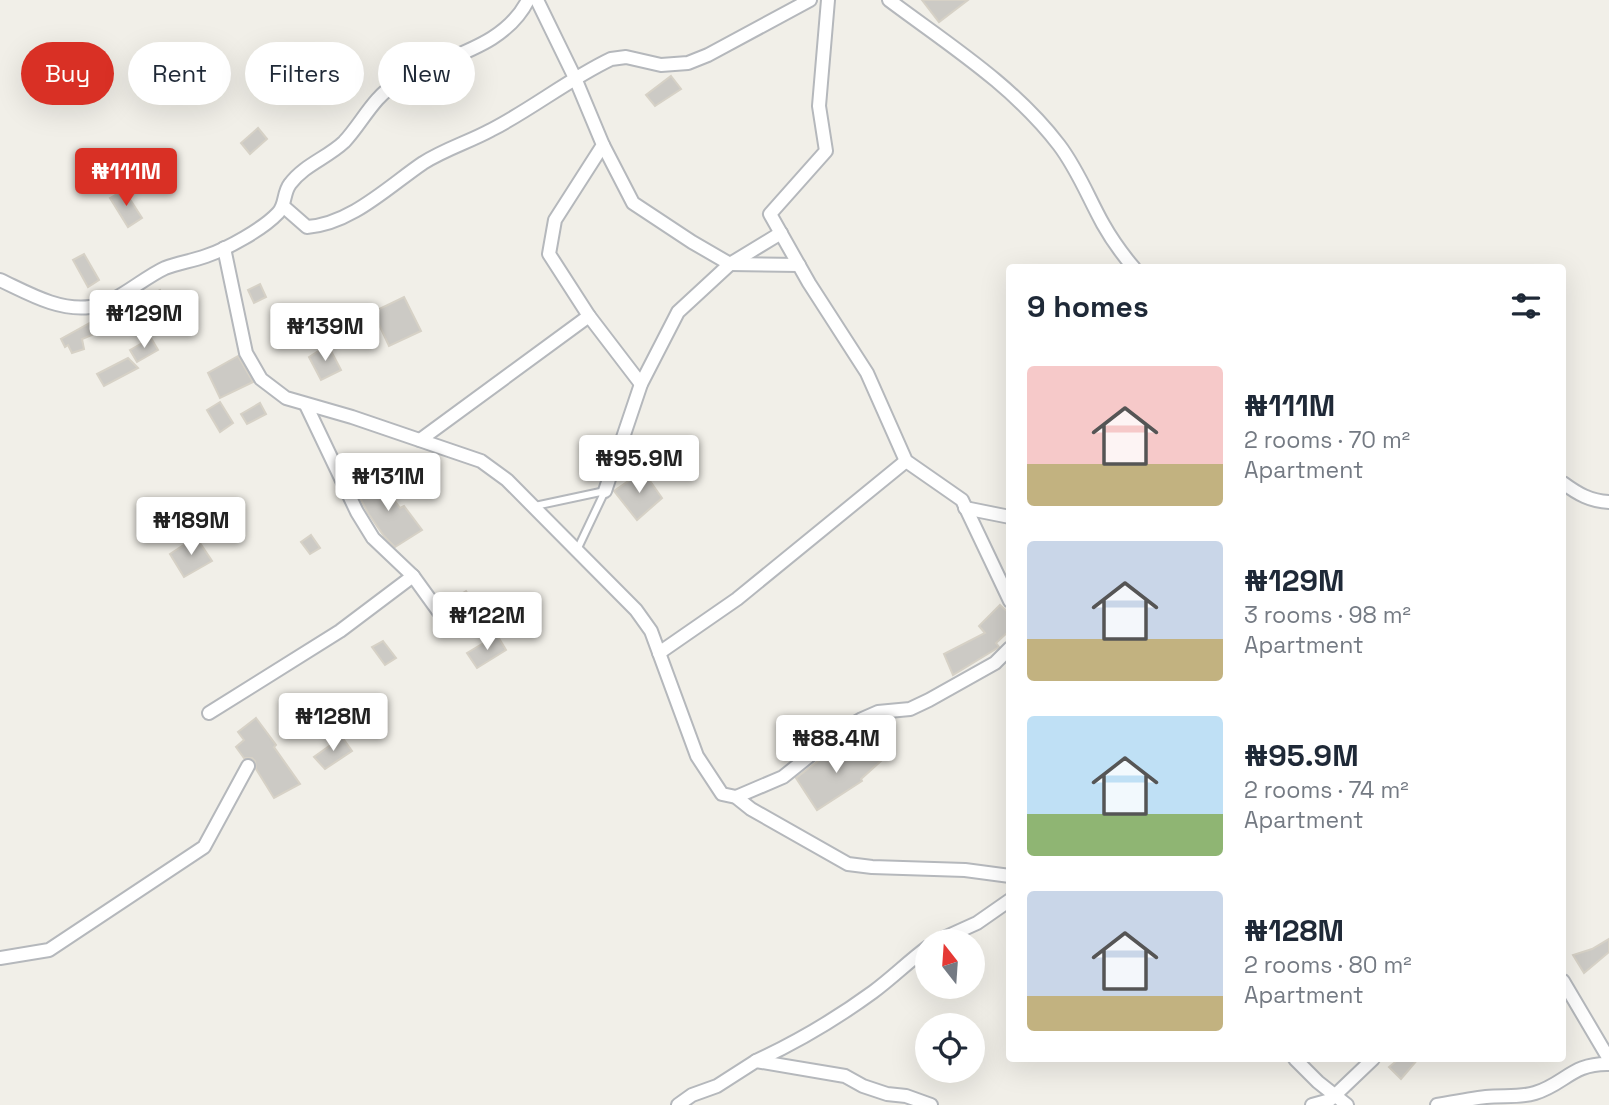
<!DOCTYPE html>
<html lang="en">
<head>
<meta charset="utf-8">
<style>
  body { margin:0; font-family:"Space Grotesk",sans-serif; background:#f6f6f7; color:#1f2937; height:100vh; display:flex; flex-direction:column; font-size:26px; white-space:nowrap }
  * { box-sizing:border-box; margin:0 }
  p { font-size:23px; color:#747a83 }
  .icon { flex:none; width:38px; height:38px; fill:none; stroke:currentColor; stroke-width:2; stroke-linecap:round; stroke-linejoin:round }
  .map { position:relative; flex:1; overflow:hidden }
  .details { position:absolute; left:1006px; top:264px; width:560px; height:798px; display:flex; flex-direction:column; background:#fff; border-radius:7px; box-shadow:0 7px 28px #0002 }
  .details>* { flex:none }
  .banner { position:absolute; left:21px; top:42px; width:665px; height:63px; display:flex; gap:14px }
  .needle { width:46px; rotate:343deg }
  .fabs { position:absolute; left:915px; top:929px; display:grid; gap:14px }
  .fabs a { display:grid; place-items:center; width:70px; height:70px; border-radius:50%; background:#fff; box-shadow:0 7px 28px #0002; font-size:35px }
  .price { position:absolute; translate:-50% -60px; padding:0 16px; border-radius:7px; background:#fff; color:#222; font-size:23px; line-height:46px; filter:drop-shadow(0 2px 4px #0008) }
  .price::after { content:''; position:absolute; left:50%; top:42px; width:21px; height:16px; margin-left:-10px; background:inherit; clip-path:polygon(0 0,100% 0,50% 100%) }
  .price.active { background:#d93025; color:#fff }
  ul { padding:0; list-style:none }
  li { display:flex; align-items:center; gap:21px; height:175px; padding:0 21px }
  li span { display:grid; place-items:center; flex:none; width:196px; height:140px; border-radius:7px; color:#555 }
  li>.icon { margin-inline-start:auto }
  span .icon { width:84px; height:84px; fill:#fffc; stroke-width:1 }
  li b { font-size:30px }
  h2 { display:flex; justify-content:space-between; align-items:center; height:84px; padding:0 21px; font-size:30px }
  .chip { padding:0 24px; border-radius:32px; background:#fff; box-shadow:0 7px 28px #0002; font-size:24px; line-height:63px }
  .chip.active { background:#d93025; color:#fff }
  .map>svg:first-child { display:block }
  .building { fill:#cccac5; stroke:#d6d1c6; stroke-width:2 }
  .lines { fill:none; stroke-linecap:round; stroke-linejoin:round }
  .lane-casing { stroke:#b5b8bc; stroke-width:10 }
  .street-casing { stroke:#b5b8bc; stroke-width:16 }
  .lane { stroke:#fff; stroke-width:6 }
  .street { stroke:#fff; stroke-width:12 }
</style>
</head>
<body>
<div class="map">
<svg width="1609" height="1105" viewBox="0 0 1609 1105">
  <rect width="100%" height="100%" fill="#f1efe8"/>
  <g class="building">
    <polygon points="922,0 968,0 939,22"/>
    <polygon points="671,76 681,89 655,106 646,95"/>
    <polygon points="258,128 267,139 250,154 241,143"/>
    <polygon points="124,190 142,218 128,227 110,198"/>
    <polygon points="84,254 99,280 88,287 73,260"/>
    <polygon points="260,284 266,297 254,303 248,290"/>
    <polygon points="160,290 171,312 157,319 146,297"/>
    <polygon points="404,297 421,331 389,346 373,312"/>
    <polygon points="106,314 116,325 82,339 84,349 72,353 68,345 65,347 61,339"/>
    <polygon points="151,338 158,350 137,362 130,350"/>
    <polygon points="328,345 341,370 321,380 309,357"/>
    <polygon points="238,356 253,382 220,398 208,373"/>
    <polygon points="128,358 138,368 104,386 97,374"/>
    <polygon points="220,402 233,423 220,432 207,410"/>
    <polygon points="260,403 266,414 247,424 241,414"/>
    <polygon points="643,471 662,498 637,520 614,491"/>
    <polygon points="377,476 400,508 404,506 422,530 395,547 384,536 368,513 356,490"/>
    <polygon points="311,535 320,548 310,554 301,542"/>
    <polygon points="196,537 212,561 184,577 170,554"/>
    <polygon points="466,591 480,613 447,632 440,621 447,616 447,609 456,604 453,599"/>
    <polygon points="1000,605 1010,614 1010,630 996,643 999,647 953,675 944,654 985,633 979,626"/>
    <polygon points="497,635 506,650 477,668 467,653"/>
    <polygon points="383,641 396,658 385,665 372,647"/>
    <polygon points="256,718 276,745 274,747 300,784 274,798 256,769 255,761 252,758 244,758 236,747 244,740 238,732"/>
    <polygon points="342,737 352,751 325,769 314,757"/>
    <polygon points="866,744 881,761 861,779 862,781 817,810 796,778 839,745 847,760"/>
    <polygon points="1609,939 1609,952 1584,973 1573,955 1592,949"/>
    <polygon points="1399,1059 1418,1059 1401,1079 1389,1067"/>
  </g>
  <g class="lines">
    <defs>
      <polyline id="lane" points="535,506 605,491 577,550"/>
      <g id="street">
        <polyline points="537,0 575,78 603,145 555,220 549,254 589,316"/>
        <polyline points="828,0 819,106 826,151 770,214 809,283 867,373 906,461 962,500 1010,601"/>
        <path d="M889,0C949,45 1013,85 1059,145C1078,170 1088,197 1103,224C1112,240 1122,254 1134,268"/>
        <polyline points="603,145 633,203 692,242 730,264 799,265"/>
        <path d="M283,206L307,227C351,224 389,186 423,163C445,149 469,142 491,130C532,109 569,79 611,59L626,57L661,65L688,63L708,55L810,0"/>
        <polyline points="224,248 246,353 261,379 286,398 352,417 481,461 507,480 636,610 651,631 697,756 722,794 736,797 751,809 848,864 872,867 965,870 1010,876"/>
        <path d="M0,280C28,293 58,311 90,307C115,305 141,279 165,268C178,263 192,261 206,256C227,249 263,229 278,213C286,205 283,193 290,184C304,165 327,158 344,142C362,123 373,97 397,83C441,56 503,50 528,0"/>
        <polyline points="306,405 357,512 373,538 413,576 439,612"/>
        <polyline points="420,440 589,316 641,384"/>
        <path d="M1563,483C1578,494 1590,501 1609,502"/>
        <polyline points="605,491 641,384 678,312 730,264 781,233"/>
        <polyline points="965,508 1010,517"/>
        <polyline points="659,653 737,599 906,461"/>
        <polyline points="209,713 340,631 413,576"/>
        <polyline points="736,797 783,777 838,733 862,719 878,712 910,709 929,700 995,663 1010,648"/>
        <polyline points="935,942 977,923 1010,900"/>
        <polyline points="0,958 49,950 204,847 248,766"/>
        <polyline points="1563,981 1609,1059"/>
        <polyline points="1295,1059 1318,1082 1347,1105"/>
        <path d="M756,1061C797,1042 836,1019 873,992C892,978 909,961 928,947"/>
        <polyline points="678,1105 692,1095 717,1086 756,1061 845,1076 863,1086 887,1094 906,1096 931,1105"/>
        <polyline points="1312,1105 1330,1100 1373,1059"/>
        <path d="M1437,1105C1454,1102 1470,1099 1486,1097C1502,1095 1519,1098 1535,1093C1565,1084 1572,1063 1609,1064"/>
      </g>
    </defs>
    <use href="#lane" class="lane-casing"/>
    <use href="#street" class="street-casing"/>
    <use href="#lane" class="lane"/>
    <use href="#street" class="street"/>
  </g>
</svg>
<div class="fabs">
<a><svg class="needle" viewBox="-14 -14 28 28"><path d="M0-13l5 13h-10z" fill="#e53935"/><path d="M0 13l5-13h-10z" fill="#747a83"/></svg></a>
<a><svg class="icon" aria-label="locate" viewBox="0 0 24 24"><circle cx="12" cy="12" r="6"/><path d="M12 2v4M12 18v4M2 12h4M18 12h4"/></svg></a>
</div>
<b class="price active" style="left:126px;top:208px">₦111M</b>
<b class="price" style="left:144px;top:350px">₦129M</b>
<b class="price" style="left:325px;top:363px">₦139M</b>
<b class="price" style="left:639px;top:495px">₦95.9M</b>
<b class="price" style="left:388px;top:513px">₦131M</b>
<b class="price" style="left:191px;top:557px">₦189M</b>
<b class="price" style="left:487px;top:652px">₦122M</b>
<b class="price" style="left:333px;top:753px">₦128M</b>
<b class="price" style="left:836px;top:775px">₦88.4M</b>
<div class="banner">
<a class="chip active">Buy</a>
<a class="chip">Rent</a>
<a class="chip">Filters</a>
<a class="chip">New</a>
</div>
<section class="details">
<h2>9 homes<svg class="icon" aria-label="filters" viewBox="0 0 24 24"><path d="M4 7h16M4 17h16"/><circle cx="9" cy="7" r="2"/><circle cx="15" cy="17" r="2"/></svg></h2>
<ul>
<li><span style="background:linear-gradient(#f6c9c9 70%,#c2b280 0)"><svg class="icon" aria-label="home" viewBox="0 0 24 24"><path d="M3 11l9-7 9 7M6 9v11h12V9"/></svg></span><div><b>₦111M</b><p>2 rooms · 70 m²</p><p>Apartment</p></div></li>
<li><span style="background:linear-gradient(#c9d6e8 70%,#c2b280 0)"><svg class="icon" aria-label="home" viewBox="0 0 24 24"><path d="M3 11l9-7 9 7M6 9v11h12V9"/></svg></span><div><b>₦129M</b><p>3 rooms · 98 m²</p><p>Apartment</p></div></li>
<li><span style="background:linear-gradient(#bfe0f5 70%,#8fb573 0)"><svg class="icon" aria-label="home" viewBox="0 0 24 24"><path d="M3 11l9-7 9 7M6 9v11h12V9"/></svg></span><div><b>₦95.9M</b><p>2 rooms · 74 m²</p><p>Apartment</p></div></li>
<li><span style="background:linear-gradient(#c9d6e8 75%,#c2b280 0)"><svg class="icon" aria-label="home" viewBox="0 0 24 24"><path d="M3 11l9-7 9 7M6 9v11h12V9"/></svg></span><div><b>₦128M</b><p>2 rooms · 80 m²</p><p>Apartment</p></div></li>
</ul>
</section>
</div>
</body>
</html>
